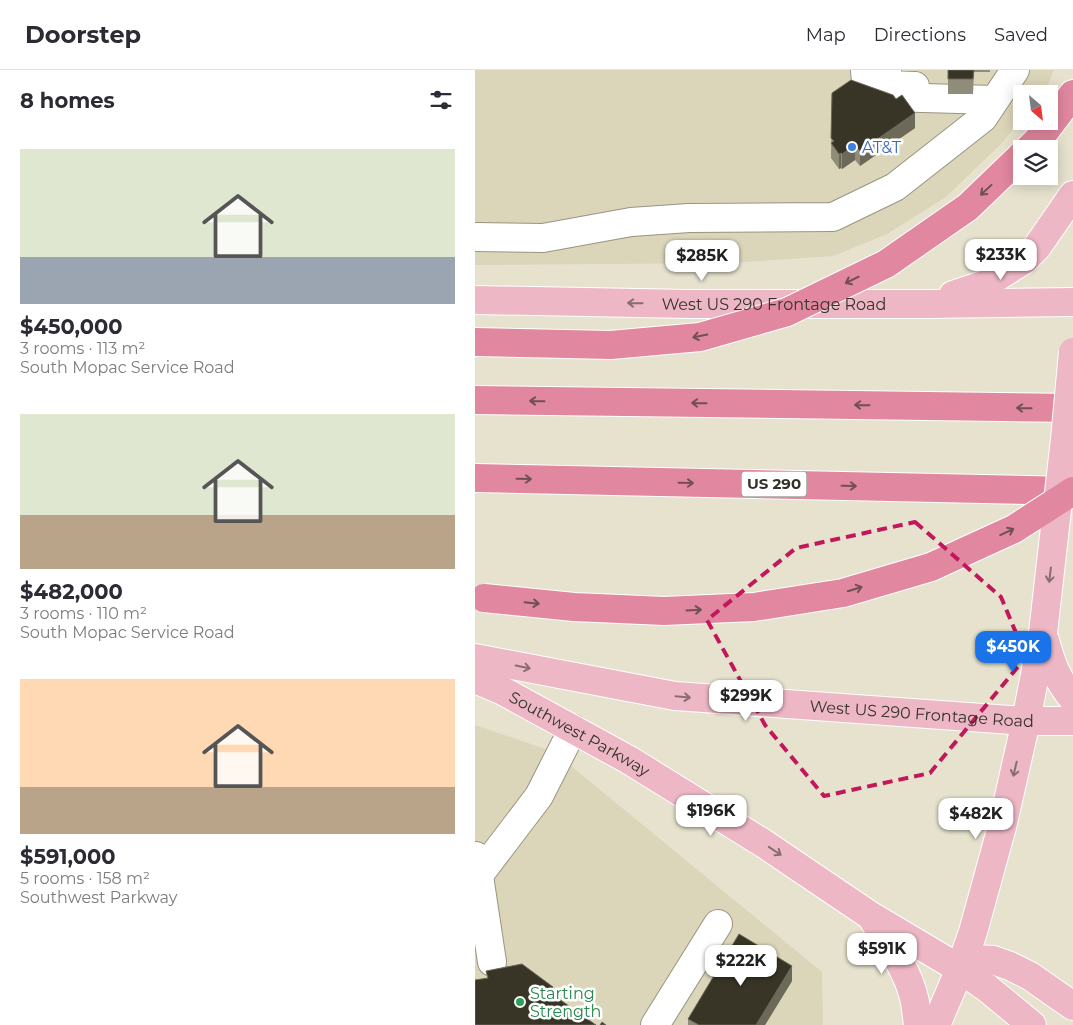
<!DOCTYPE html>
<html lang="en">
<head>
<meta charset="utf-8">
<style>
  body { margin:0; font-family:Montserrat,sans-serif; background:#f7f7f7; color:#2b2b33; height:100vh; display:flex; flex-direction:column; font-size:19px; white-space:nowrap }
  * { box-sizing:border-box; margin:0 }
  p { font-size:16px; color:#7c7c81 }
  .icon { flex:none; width:28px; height:28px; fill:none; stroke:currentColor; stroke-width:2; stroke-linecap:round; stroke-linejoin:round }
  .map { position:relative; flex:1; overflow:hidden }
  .panel { display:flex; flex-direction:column; background:#fff; width:475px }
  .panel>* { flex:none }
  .needle { width:32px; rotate:152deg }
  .fabs { position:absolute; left:538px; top:15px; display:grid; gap:10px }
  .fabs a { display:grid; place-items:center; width:45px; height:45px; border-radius:0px; background:#fff; box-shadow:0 2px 12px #0003; font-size:25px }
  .price { position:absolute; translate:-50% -42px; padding:0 11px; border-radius:10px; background:#fff; color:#222; font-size:16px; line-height:32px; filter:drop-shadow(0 1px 2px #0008) }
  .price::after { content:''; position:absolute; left:50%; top:30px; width:15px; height:11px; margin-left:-8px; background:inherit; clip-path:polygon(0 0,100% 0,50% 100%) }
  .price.selected { background:#1a73e8; color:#fff }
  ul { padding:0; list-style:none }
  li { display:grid; align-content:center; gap:10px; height:265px; padding:0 20px }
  li span { display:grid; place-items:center; height:155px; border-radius:0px; color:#555 }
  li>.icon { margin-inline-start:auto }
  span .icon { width:90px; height:90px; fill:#fffc; stroke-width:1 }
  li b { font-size:21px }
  h2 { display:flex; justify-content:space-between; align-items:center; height:60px; padding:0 20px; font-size:21px }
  header { display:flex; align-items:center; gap:30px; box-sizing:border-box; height:70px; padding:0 25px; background:#fff; border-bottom:1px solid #e1e1e2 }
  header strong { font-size:24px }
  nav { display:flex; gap:28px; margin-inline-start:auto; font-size:18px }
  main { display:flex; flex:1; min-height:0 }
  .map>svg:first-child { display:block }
  .built { fill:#dbd5ba }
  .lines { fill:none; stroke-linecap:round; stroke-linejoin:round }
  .minor-casing { stroke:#999482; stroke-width:30 }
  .major-casing { stroke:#fff; stroke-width:30 }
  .highway-casing { stroke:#fff; stroke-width:30 }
  .minor { stroke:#fff; stroke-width:28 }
  .major { stroke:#edb7c5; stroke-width:28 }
  .highway { stroke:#e1879f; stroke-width:28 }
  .major-bridge-casing { stroke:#fff; stroke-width:30; stroke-linecap:butt }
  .highway-bridge-casing { stroke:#fff; stroke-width:30; stroke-linecap:butt }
  .major-bridge { stroke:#edb7c5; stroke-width:28 }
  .highway-bridge { stroke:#e1879f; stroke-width:28 }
  .wall { fill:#908c7a }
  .shaded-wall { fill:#6d6958 }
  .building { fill:#393526; stroke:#6d6958 }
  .oneway { stroke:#715053 }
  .oneway2 { stroke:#876e70 }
  .marked { fill:none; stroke:#c2185b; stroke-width:4; stroke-dasharray:10 6; stroke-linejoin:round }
  .shop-dot { fill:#3f7fe0; stroke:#fff; stroke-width:2 }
  .leisure-dot { fill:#2e9e5b; stroke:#fff; stroke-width:2 }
  .labels { text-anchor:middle; stroke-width:5; stroke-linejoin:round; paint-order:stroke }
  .shield { fill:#fff; stroke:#71706a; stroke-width:1 }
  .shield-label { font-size:15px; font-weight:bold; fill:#34322a }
  .shop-label { font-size:16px; fill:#366cbe; stroke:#fff; text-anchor:start }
  .street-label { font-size:16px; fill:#34322a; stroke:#fff }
  .leisure-label { font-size:16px; fill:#27864d; stroke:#fff; text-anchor:start }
</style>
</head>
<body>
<header>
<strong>Doorstep</strong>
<nav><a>Map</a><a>Directions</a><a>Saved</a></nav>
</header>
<main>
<section class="panel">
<h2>8 homes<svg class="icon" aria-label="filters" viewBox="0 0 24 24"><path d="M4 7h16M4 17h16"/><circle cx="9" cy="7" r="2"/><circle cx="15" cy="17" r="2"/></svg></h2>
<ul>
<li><span style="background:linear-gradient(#dfe7d0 70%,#9aa5b1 0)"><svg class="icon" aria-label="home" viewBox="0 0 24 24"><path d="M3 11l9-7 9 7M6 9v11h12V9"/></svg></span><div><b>$450,000</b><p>3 rooms · 113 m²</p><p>South Mopac Service Road</p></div></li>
<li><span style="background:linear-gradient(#dfe7d0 65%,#b9a48a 0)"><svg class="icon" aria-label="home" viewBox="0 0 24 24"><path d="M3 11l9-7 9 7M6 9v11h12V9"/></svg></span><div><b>$482,000</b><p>3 rooms · 110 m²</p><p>South Mopac Service Road</p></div></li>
<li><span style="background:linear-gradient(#ffd9b3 70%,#b9a48a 0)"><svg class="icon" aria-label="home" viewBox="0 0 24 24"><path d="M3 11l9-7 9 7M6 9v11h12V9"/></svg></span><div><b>$591,000</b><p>5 rooms · 158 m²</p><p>Southwest Parkway</p></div></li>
</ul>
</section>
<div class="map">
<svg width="598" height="955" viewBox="0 0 598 955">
  <rect width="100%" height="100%" fill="#e6e2ce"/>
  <g class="built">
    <polygon points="0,0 579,0 572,16 566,24 546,24 546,49 528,72 471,127 412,164 358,186 256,193 0,195"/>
    <polygon points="0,655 79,682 347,902 348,955 0,955"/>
  </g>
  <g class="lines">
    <defs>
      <g id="minor">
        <path d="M390,0C390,19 397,22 413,27L519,30"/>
        <polyline points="412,0 412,15 440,16"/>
        <polyline points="0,167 68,168 156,152 214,148 358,147 420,117 508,48 540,0"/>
        <polyline points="1,786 17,892"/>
        <polyline points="4,805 64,726 98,659"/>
        <polyline points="180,955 243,854"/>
      </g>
      <g id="major">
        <polyline points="478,225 511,214 549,190 562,177 598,125"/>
        <path id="s1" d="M0,230L213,234H454L598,232"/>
        <path d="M569,567C576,593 581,608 598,629"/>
        <path id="s2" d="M0,588L200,626L551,651H598"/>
        <path id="s3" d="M0,609L28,621L154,690L288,773L396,846L485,899L512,918L557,955"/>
        <path d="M399,851C415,876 434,902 440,932C441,939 442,947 443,955"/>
        <polyline points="485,899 501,889 518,890 535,896 555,906 598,936"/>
        <polyline points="461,955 485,899 498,862 528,753 551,651 568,563"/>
      </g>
      <g id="highway">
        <polyline points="554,79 564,69 598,24"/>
        <polyline points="0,272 136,275"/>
        <polyline points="0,330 598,338"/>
        <polyline points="0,408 598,421"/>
      </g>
    </defs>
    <use href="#minor" class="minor-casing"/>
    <use href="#major" class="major-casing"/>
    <use href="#highway" class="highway-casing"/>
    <use href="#minor" class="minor"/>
    <use href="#major" class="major"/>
    <use href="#highway" class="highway"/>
    <defs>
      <polyline id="major-bridge" points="568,563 590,369 598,282"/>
      <g id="highway-bridge">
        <polyline points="136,275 225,267 312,242 411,194 493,137 546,86"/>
        <polyline points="9,528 99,537 189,541 279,537 368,523 456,497 539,459 598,421"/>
      </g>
    </defs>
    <use href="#major-bridge" class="major-bridge-casing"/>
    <use href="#highway-bridge" class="highway-bridge-casing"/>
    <use href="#major-bridge" class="major-bridge"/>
    <use href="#highway-bridge" class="highway-bridge"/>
  </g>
  <g class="wall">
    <polygon points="473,0 515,0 515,2 499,2 498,24 473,24"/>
    <polygon points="357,23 440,58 385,96 380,90 367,99 366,98 364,99 356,88"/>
    <polygon points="317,911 290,955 213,955 213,949"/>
  </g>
  <g class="shaded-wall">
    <polygon points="440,43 440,58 385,96 385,81"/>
    <polygon points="380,75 380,90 367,99 367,84"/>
    <polygon points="366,83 366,98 364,99 364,84"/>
    <polygon points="317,896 317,911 290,955 281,955"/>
    <polygon points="78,917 78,936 74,922"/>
  </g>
  <g class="building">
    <polygon points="473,0 499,0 498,9 473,9"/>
    <polygon points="376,10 418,25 421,29 427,25 440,43 385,81 380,75 367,84 366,83 364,84 356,73 359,71 356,68 357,23"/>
    <polygon points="264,864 317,896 281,955 224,955 213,949"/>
    <polygon points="47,894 78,917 74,922 121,955 0,955 0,910 13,908 11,901"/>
    <polygon points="127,952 131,955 125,955"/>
  </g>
  <defs><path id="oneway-shaft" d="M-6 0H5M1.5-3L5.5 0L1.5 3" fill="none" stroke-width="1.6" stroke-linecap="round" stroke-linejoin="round" transform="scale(1.25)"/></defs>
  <g class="oneway">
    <use href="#oneway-shaft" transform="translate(511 120) rotate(137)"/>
    <use href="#oneway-shaft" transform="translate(377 210) rotate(154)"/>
    <use href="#oneway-shaft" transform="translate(225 266) rotate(169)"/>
    <use href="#oneway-shaft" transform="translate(62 331) rotate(-179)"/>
    <use href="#oneway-shaft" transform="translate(224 333) rotate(-179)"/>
    <use href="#oneway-shaft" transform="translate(387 335) rotate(-179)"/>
    <use href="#oneway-shaft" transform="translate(549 338) rotate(-179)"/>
    <use href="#oneway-shaft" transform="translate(49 409) rotate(1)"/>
    <use href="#oneway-shaft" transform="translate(211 413) rotate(1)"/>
    <use href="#oneway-shaft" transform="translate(374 416) rotate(1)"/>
    <use href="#oneway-shaft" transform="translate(532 462) rotate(-25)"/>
    <use href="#oneway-shaft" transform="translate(380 519) rotate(-17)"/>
    <use href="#oneway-shaft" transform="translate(57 533) rotate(6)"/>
    <use href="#oneway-shaft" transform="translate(219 540) rotate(-3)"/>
  </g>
  <g class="oneway2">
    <use href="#oneway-shaft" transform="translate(160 233) rotate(-179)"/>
    <use href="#oneway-shaft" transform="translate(575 505) rotate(97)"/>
    <use href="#oneway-shaft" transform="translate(48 597) rotate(11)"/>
    <use href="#oneway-shaft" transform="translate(208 627) rotate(5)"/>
    <use href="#oneway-shaft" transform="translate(540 699) rotate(103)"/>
    <use href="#oneway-shaft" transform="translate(300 781) rotate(34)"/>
  </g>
  <path class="marked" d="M440,452L526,527L551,587L455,703L349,726L290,655L232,550L321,478Z"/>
  <circle class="shop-dot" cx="377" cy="77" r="5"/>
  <circle class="leisure-dot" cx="45" cy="932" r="5"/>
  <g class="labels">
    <rect class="shield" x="266.5" y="401.5" width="65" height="25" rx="4"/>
    <g class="shield-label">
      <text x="299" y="419">US 290</text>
    </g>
    <g class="shop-label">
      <text x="387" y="83">AT&amp;T</text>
    </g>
    <g class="street-label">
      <text dy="6" stroke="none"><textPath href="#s1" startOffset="299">West US 290 Frontage Road</textPath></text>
      <text dy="6" stroke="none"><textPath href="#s2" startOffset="451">West US 290 Frontage Road</textPath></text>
      <text dy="6" stroke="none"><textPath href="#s3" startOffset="118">Southwest Parkway</textPath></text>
    </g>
    <g class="leisure-label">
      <text x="55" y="929">Starting<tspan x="55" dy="18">Strength</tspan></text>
    </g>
  </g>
</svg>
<div class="fabs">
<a><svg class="needle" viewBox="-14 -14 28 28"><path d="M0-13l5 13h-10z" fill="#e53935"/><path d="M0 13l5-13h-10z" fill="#7c7c81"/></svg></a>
<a><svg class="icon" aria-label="layers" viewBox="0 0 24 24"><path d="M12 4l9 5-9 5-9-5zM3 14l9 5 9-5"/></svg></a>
</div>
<b class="price" style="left:526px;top:211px">$233K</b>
<b class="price" style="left:227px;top:212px">$285K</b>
<b class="price selected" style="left:538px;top:603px">$450K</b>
<b class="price" style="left:271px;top:652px">$299K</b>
<b class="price" style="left:236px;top:767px">$196K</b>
<b class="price" style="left:501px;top:770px">$482K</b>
<b class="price" style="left:407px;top:905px">$591K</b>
<b class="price" style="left:266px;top:917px">$222K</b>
</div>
</main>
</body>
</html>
